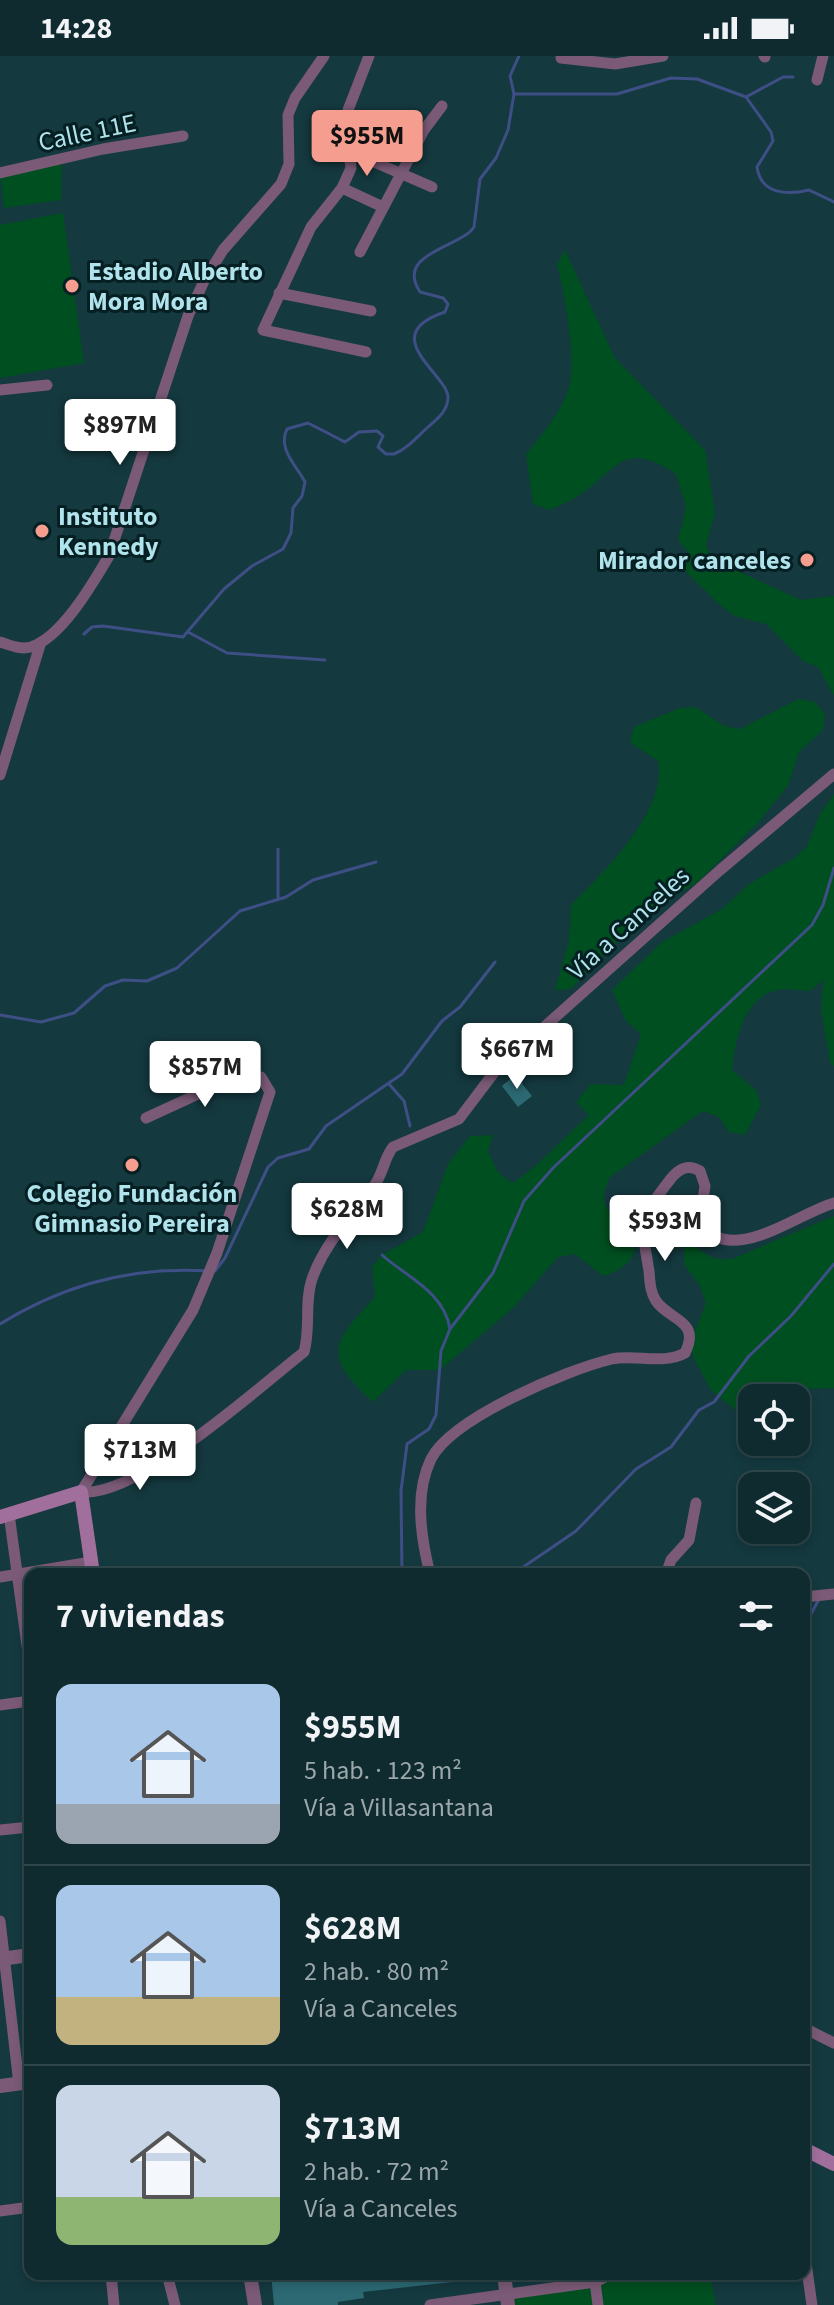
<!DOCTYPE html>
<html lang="es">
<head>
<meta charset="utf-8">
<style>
  body { margin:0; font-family:"Source Sans 3",sans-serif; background:#183337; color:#f1f3f6; height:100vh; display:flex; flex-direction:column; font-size:30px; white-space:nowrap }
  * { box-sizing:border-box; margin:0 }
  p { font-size:26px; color:#9ba7aa }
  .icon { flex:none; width:44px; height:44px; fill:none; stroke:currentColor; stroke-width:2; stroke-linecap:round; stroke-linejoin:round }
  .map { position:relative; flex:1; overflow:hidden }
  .drawer { position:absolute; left:24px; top:1512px; width:786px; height:712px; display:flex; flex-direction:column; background:#0f2b2f; border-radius:16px; box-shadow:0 4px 12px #0003,0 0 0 2px #2f474b }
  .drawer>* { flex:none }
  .buttons { position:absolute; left:738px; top:1328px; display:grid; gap:16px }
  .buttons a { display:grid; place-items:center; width:72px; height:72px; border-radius:16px; background:#0f2b2f; box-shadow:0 4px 12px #0003,0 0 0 2px #2f474b; font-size:40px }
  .price { position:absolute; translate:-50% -68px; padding:0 18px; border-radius:8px; background:#fff; color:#222; font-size:26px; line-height:52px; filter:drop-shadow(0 2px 4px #0008) }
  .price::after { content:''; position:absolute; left:50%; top:48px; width:24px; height:18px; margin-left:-12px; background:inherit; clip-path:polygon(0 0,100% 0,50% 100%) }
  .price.selected { background:#f59d8e; color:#111 }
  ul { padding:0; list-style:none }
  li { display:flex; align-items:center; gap:24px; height:200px; padding:0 32px }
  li+li { border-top:2px solid #2f474b }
  li span { display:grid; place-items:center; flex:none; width:224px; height:160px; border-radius:16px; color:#555 }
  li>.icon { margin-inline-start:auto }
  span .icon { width:96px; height:96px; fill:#fffc; stroke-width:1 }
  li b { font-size:34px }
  h2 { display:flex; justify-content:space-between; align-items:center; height:96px; padding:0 32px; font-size:34px }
  .status { display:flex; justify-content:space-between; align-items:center; height:56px; padding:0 40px; background:#0f2b2f; direction:ltr }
  .status svg { height:22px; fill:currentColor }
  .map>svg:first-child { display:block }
  .green { fill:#004f20 }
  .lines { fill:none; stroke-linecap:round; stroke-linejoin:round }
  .stream { stroke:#3e4f86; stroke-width:3 }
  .building { fill:#2c6973 }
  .minor { stroke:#7a5a76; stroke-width:11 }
  .tertiary { stroke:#7a5a76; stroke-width:14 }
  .secondary { stroke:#a16f9c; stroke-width:14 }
  .poi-dot { fill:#f59d8e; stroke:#051f23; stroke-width:3 }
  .labels { text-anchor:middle; stroke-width:6; stroke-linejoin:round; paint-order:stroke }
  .street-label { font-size:26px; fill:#b0e3ec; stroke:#051f23 }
  .poi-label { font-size:26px; font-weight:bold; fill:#b0e3ec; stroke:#051f23; text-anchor:start }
</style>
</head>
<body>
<div class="status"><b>14:28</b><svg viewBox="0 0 49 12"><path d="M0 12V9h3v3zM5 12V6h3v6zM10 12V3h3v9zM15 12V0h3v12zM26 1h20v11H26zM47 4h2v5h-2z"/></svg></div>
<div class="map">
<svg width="834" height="2249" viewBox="0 0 834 2249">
  <rect width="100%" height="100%" fill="#14393f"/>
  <g class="green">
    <polygon points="62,103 61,144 4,152 0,117"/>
    <polygon points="63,157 84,307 0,322 0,169"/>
    <path d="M565,194L615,302L705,394L715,457L706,489L712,503L801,544L834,540V640L818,611L803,605L766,568L735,560L721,550L683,513L688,496L678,484L686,451L676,418C622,382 618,414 578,440C569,446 558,450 549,454L533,448L526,398C543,377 561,357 569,331C577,305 564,234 557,208Z"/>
    <path d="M798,643L815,646L825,658L823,674L799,696L789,728L758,767L699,825L642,861L571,933L555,934L569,883L571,849C603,817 668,754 658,705L630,687L634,671L680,652L696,651L724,670L740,673Z"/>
    <path d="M834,738V1011L830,1006L821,955L823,924L810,935C800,935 787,932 777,934C743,942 735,985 732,1014L756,1034L761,1049L745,1079L729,1076L719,1061L703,1055L610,1121C606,1131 600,1142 607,1152C612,1161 626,1165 631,1174C644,1198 624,1215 603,1220L575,1198L558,1201L514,1251L440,1314H406L373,1346C321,1299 333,1286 375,1241L372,1211L382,1199L423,1176L448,1108L470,1080L493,1079L488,1095L498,1116L512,1127C528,1120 571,1075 589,1059L576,1046L591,1028L624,1029L641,978L626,965L612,934L662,886L722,853L749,828L794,802L807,790L820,758Z"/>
    <path d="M834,1160V1332L800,1333L781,1342H752V1354L737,1355L711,1334L694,1303L690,1287L706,1247L700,1230L684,1208V1191L690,1185C703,1198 713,1205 732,1203Z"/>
    <polygon points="611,2218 710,2218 716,2249 508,2249 507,2237"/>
  </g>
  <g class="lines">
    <g class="stream">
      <path d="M514,38H617L671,22L697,23L746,41L771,76L773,85L757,111C761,139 788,139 809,134L834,146"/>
      <polyline points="746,41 783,21 793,21"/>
      <polyline points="188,576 227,597 325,604"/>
      <path d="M84,578L92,571L103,570L183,581L224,533L252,510L283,493L291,477L293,452L302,440L305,426C297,410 277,393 287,373L308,367L345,386L359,376L377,375L383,380L378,391L386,398H394C407,393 417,381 428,371C437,363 448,355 448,341C447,318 375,279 445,256L448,248L443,242L420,236C394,197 462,191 474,171L480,123L496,102L508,74L514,38L510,20L519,0"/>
      <polyline points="278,793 278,841"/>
      <polyline points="0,959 41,966 74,957 105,930 123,924 147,925 177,912 240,855 286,841 313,824 376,806"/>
      <polyline points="389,1028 404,1045 410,1070"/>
      <path d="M382,1199C408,1222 444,1236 450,1273"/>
      <polyline points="215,1215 225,1202 268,1111 278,1102 309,1093 326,1070 402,1018 442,965 460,951 495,906"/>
      <path d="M0,1268C63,1229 134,1210 208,1215"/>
      <polyline points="402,1518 401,1435 407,1388 429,1373 436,1359 441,1295 450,1273 493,1217 524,1145 553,1112 812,869 823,849 834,812"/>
      <polyline points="513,1518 576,1475 636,1413 671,1391 699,1354 714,1346 749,1300 791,1260 834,1208"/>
      <polyline points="804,1571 818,1545"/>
      <polyline points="804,1605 807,1641 804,1663"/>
    </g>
  </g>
  <g class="building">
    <polygon points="515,1019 532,1040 518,1051 502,1030"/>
    <polygon points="271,2218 478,2218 479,2223 363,2236 364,2242 338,2246 338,2249 274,2249"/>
  </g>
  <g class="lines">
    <g class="minor">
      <polyline points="764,0 765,1"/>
      <polyline points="561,2 615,8 663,0"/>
      <polyline points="817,24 823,0"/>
      <polyline points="349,95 432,131"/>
      <polyline points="0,117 103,93 183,80"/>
      <polyline points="342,132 383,151"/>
      <polyline points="360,196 424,74 442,50"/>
      <polyline points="279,237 371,255"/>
      <polyline points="366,296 263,274 311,171 342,132 351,112 346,74 348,54 369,0"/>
      <polyline points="0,334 47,329"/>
      <path d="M0,586C10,589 20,594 31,591C62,581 93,527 109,500L188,260L204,225L223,194L281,128L289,108L288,59L295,42L324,0"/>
      <polyline points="0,719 41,586"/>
      <path d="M146,1062L235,1021H261L270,1036L217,1197L193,1254L81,1436C137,1442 258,1332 304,1296C311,1272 304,1246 312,1223C325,1186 352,1160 374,1130C383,1118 384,1102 393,1091L459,1063L496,1014L719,815L834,718"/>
      <polyline points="9,1458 30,1611"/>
      <path d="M430,1518C421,1482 414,1438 431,1403C452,1362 566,1314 612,1303C634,1298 664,1309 685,1297C701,1264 670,1265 656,1245C650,1236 650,1226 649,1215C641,1164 636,1168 669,1125C677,1114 687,1107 700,1115L705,1130L700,1165C728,1213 796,1158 834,1147"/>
      <polyline points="666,1518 671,1504 689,1484 696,1447"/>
      <polyline points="0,1521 91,1506"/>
      <polyline points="804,1541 834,1538"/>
      <polyline points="0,1649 30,1645"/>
      <polyline points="0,1774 30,1771"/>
      <polyline points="0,1865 19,2028"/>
      <polyline points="804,1972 834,1987"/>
      <polyline points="0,2155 30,2151"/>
      <polyline points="804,2193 812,2249"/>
      <polyline points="111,2218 114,2249"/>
      <polyline points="167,2218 175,2249"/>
      <polyline points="595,2226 598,2249"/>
      <polyline points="430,2249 595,2226 611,2218"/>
    </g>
    <g class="tertiary">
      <polyline points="0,1903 30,1899"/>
      <polyline points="0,2030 30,2026"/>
      <polyline points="250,2218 255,2249"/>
      <polyline points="504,2218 508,2249"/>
    </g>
    <g class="secondary">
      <polyline points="0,1461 81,1436 93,1518"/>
      <polyline points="804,2093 834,2108"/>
    </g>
  </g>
  <g class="poi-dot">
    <circle cx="72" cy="230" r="8"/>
    <circle cx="42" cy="475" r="8"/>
    <circle cx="807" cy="504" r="8"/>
    <circle cx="132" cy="1109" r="8"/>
  </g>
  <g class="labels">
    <g class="street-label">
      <text transform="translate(87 76) rotate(-12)" y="9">Calle 11E</text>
      <text transform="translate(628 867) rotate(-42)" y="9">Vía a Canceles</text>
    </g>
    <g class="poi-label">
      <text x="88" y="224">Estadio Alberto<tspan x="88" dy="30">Mora Mora</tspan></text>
      <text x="58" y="469">Instituto<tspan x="58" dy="30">Kennedy</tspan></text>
      <text x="791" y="513" text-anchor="end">Mirador canceles</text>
      <text x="132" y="1146" text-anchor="middle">Colegio Fundación<tspan x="132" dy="30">Gimnasio Pereira</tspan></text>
    </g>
  </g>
</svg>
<div class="buttons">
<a><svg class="icon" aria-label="locate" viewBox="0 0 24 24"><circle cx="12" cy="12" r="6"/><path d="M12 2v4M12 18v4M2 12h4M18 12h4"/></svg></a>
<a><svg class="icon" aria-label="layers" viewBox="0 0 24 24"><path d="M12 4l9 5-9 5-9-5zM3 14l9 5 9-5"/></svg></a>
</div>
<b class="price selected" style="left:367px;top:122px">$955M</b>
<b class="price" style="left:120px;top:411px">$897M</b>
<b class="price" style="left:517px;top:1035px">$667M</b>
<b class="price" style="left:205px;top:1053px">$857M</b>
<b class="price" style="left:347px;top:1195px">$628M</b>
<b class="price" style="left:665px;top:1207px">$593M</b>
<b class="price" style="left:140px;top:1436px">$713M</b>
<section class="drawer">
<h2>7 viviendas<svg class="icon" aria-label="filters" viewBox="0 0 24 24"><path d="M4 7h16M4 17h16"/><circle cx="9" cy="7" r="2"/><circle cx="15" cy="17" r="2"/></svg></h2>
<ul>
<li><span style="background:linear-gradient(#a9c7e8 75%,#9aa5b1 0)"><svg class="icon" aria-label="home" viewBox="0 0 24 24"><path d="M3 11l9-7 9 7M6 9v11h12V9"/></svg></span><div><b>$955M</b><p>5 hab. · 123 m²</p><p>Vía a Villasantana</p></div></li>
<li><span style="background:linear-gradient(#a9c7e8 70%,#c2b280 0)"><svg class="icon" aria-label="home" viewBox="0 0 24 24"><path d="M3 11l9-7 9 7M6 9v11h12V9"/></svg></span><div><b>$628M</b><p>2 hab. · 80 m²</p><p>Vía a Canceles</p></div></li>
<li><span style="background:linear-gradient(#c9d6e8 70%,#8fb573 0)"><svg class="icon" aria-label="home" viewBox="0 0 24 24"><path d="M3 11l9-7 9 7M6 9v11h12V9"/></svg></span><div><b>$713M</b><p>2 hab. · 72 m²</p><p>Vía a Canceles</p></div></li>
</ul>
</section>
</div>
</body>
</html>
